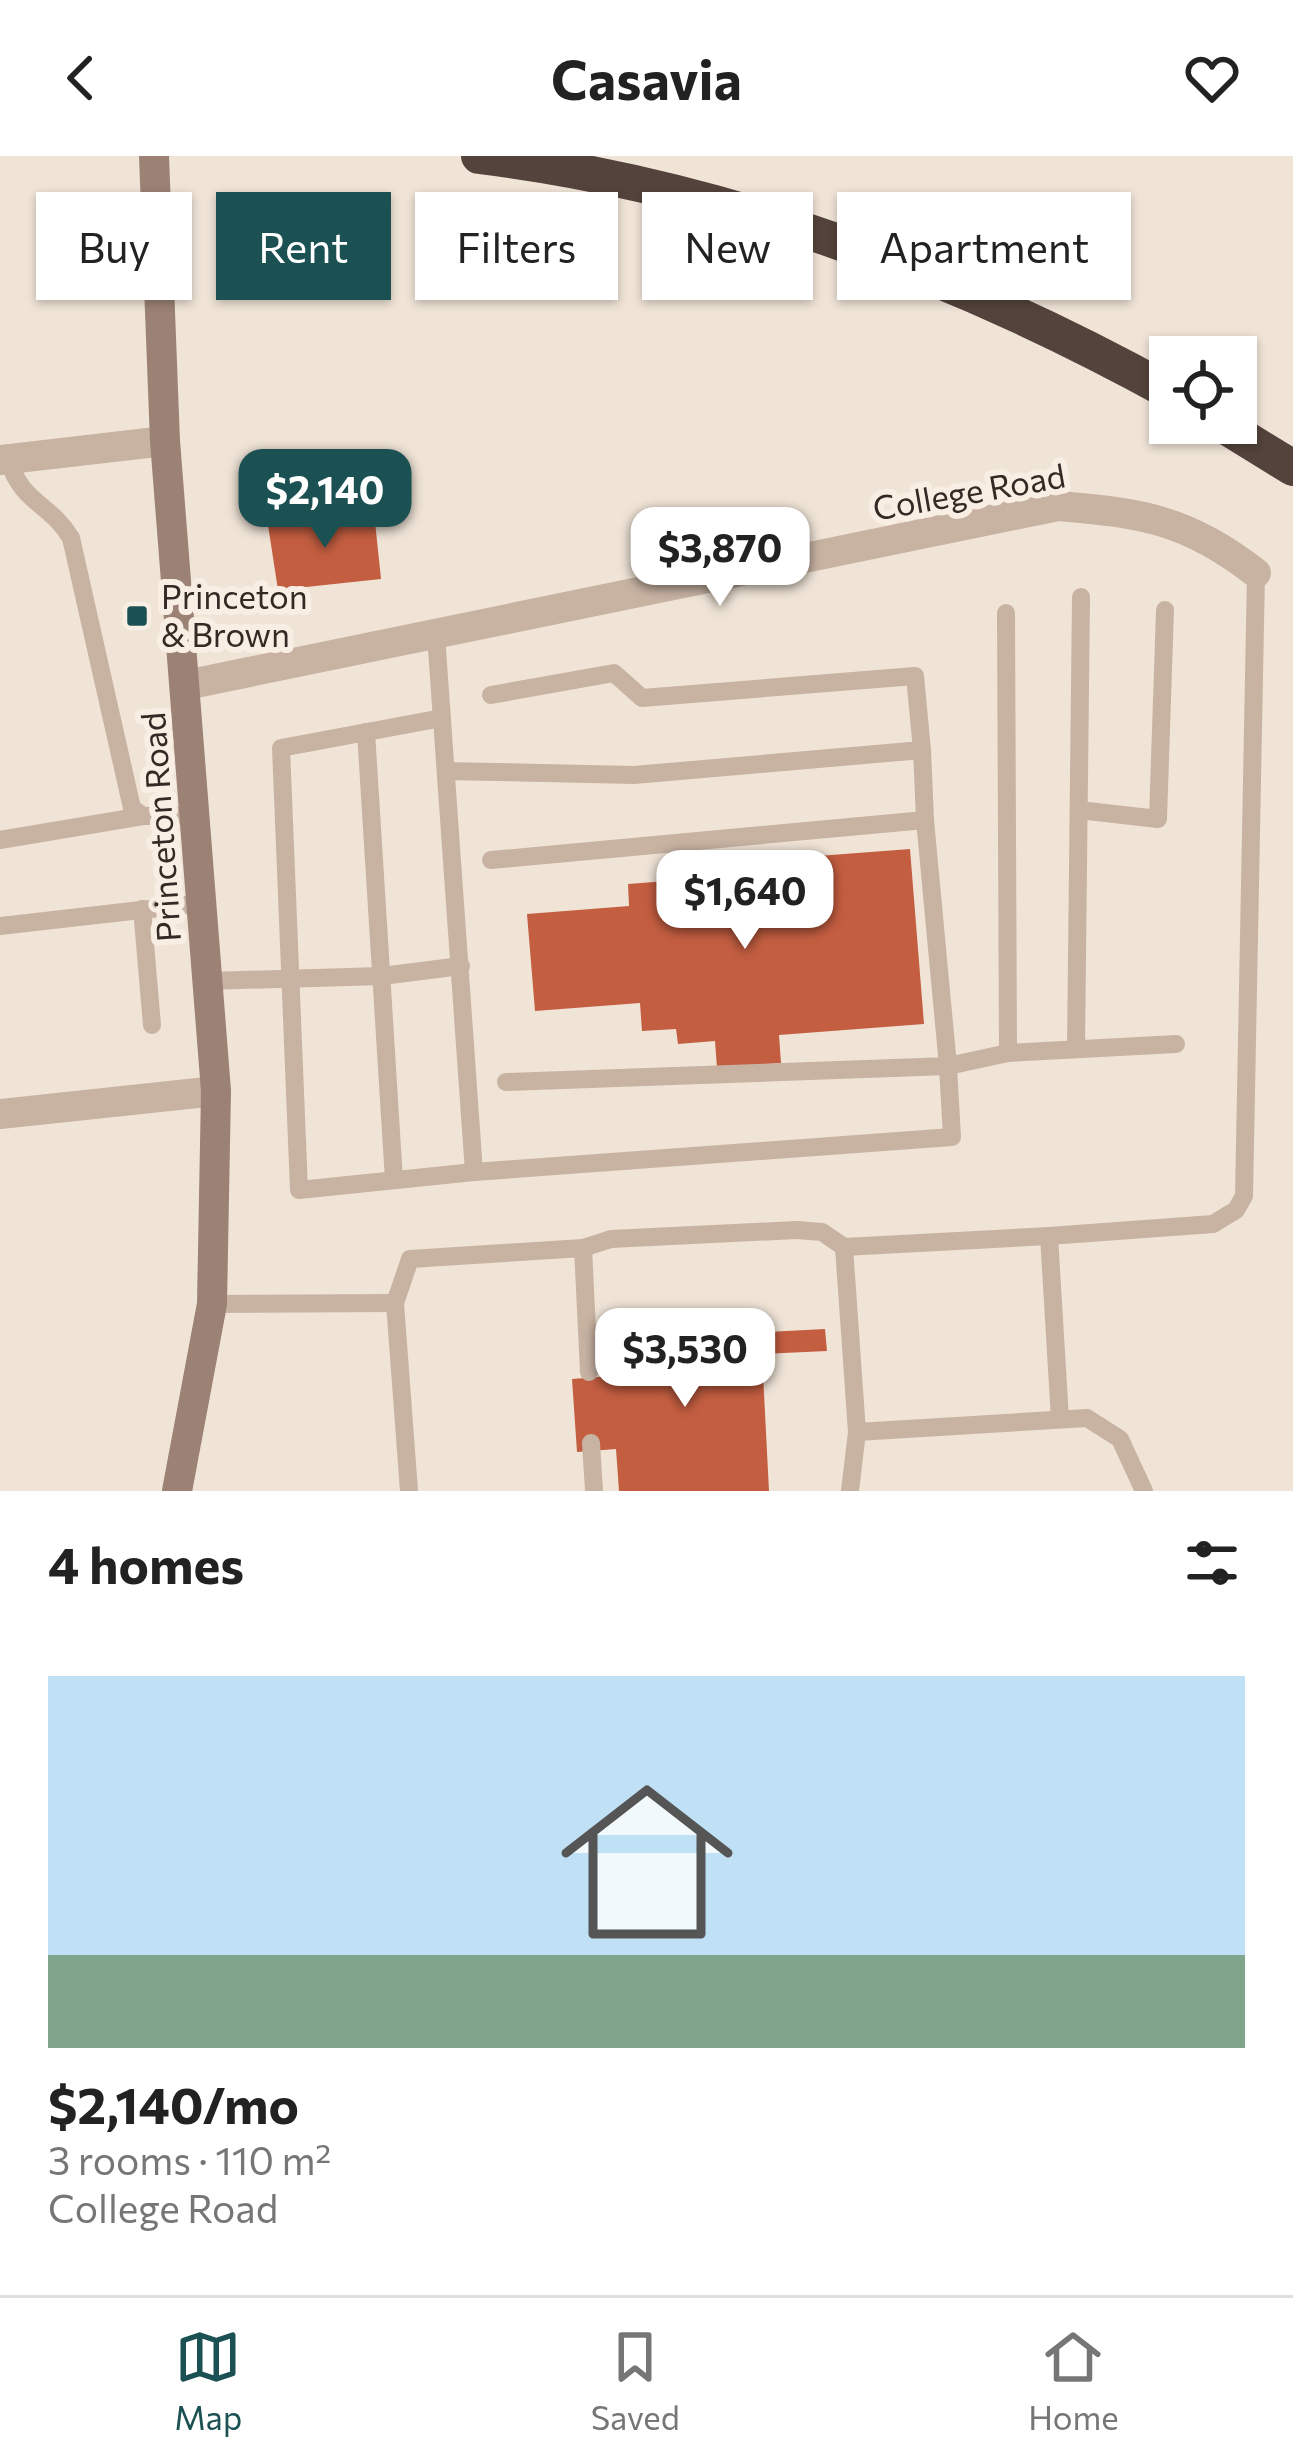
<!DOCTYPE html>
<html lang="en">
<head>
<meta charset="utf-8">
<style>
  body { margin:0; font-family:Commissioner,sans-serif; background:#f2f2f2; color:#222; height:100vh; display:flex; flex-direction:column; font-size:45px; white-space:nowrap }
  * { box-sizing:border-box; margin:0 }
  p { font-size:39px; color:#767676 }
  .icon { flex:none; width:66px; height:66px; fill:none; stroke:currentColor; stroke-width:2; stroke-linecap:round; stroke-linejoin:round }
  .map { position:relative; height:1335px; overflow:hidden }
  .side { display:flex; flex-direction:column; background:#fff; flex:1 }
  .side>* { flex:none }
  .guide { position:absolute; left:36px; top:36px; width:1221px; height:108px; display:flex; gap:24px }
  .buttons { position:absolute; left:1149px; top:180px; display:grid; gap:24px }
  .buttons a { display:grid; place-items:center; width:108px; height:108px; border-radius:0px; background:#fff; box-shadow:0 3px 9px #0004; font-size:60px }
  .price { position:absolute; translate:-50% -102px; padding:0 27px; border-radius:24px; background:#fff; color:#222; font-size:39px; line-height:78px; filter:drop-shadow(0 3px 6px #0008) }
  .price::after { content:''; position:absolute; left:50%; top:72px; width:36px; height:27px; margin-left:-18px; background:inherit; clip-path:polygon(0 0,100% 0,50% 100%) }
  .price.current { background:#1c5153; color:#fff }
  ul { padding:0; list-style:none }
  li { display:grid; align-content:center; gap:24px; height:636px; padding:0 48px }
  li+li { border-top:3px solid #e0e0e0 }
  li span { display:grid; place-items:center; height:372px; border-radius:0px; color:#555 }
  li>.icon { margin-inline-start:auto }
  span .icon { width:216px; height:216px; fill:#fffc; stroke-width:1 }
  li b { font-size:51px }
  h2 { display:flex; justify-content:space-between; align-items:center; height:144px; padding:0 48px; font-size:51px }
  .pill { padding:0 42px; border-radius:0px; background:#fff; box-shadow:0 3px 9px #0004; font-size:42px; line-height:108px }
  .pill.current { background:#1c5153; color:#fff }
  header { display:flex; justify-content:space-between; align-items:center; height:156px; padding:0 48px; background:#fff; font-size:54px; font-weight:700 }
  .menu { display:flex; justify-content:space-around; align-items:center; height:168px; border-top:3px solid #e0e0e0; background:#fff; font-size:33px; color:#767676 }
  .menu a { display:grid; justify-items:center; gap:6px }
  .menu .current { color:#1c5153 }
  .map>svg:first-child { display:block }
  .building { fill:#c45e41 }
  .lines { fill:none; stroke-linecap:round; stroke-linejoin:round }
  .lane { stroke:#c8b3a3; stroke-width:18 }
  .street { stroke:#c8b3a3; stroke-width:30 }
  .secondary { stroke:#9b8275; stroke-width:30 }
  .highway { stroke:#54433c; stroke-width:36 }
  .poi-dot { fill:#1c5153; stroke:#f8eee3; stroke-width:4.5 }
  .labels { text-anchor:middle; stroke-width:12; stroke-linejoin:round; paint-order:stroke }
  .street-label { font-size:33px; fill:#332925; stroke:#f8eee3 }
  .poi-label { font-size:33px; fill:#332925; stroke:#f8eee3; text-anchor:start }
</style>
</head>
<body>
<header><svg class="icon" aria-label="back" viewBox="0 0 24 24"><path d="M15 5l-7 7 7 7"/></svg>Casavia<svg class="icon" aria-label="heart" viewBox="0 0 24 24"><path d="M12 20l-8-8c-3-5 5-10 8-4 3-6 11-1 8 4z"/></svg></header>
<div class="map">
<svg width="1293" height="1335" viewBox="0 0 1293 1335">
  <rect width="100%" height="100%" fill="#f0e4d7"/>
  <g class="building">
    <polygon points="374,356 381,423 278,434 268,369"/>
    <polygon points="910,693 924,868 779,879 781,907 717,912 715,885 678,888 676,873 642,875 640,847 535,855 527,758 629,750 628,728 667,725 661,712"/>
    <polygon points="825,1173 827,1195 762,1198 769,1335 619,1335 616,1293 577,1296 572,1223 612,1220 609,1184"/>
  </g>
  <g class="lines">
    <g class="lane">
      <path d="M8,303C22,348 49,346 71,382L132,652L143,660L196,659"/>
      <polyline points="1006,457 1008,897"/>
      <path d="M436,479C450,658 463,837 474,1016L299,1034L281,592L442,562"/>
      <polyline points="366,576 394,1024"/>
      <polyline points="446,615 634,619 922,594 915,520 642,542 614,517 491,539"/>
      <polyline points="1079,654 1158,663 1165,454"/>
      <polyline points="0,684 143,660"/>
      <polyline points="491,704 925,664 922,594"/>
      <polyline points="142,753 152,869"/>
      <polyline points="0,770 202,747"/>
      <polyline points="208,825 382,820 461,810"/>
      <polyline points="1076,893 1081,441"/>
      <polyline points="506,926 948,910 925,664"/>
      <polyline points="474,1016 952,981 948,910 1008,897 1176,888"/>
      <polyline points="844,1091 857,1276"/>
      <polyline points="583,1092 611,1083 797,1074 822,1076 844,1091 1049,1080"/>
      <polyline points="212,1148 395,1147"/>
      <polyline points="1060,1263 1049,1080 1213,1068 1236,1054 1244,1040 1256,417"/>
      <polyline points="591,1287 594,1335"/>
      <polyline points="409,1335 395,1147 410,1103 583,1092 589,1216"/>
      <polyline points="850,1335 857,1276 1087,1262 1120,1283 1144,1335"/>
    </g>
    <g class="street">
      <polyline points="0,304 165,285"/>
      <path d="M186,529L1058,350C1143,357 1188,364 1256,417"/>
      <polyline points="0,958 216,935"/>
    </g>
    <polyline class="secondary" points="154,0 165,285 216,935 212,1148 177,1335"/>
    <g class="highway">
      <path d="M479,0C723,30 956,118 1170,236"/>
      <polyline points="1220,267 1293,312"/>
    </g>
  </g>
  <rect class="poi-dot" x="125" y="448" width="24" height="24" rx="6"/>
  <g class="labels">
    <g class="street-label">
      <text transform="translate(969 336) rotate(-10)" y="12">College Road</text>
      <text transform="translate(161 671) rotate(-94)" y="12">Princeton Road</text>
    </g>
    <g class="poi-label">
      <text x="161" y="453">Princeton<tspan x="161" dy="38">&amp; Brown</tspan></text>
    </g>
  </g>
</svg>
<div class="buttons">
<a><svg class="icon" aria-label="locate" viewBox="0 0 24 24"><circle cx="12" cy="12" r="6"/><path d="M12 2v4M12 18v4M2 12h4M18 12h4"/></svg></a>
</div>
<b class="price current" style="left:325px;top:395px">$2,140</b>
<b class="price" style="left:720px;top:453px">$3,870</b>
<b class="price" style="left:745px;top:796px">$1,640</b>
<b class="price" style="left:685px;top:1254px">$3,530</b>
<div class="guide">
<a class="pill">Buy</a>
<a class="pill current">Rent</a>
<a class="pill">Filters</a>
<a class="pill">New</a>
<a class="pill">Apartment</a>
</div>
</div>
<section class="side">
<h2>4 homes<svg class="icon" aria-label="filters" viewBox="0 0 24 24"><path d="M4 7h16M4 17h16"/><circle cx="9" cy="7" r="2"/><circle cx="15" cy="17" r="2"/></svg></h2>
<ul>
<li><span style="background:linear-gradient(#bfe0f5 75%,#7fa58c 0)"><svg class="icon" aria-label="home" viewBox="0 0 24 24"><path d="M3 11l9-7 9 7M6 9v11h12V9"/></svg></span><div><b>$2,140/mo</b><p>3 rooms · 110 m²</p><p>College Road</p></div></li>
</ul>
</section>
<nav class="menu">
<a class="current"><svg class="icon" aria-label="map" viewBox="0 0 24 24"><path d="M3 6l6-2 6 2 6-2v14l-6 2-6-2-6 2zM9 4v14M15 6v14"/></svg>Map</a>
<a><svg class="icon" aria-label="saved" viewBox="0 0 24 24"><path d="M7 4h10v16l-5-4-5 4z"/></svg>Saved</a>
<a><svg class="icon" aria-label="home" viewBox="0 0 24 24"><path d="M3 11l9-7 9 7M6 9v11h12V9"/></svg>Home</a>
</nav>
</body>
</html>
